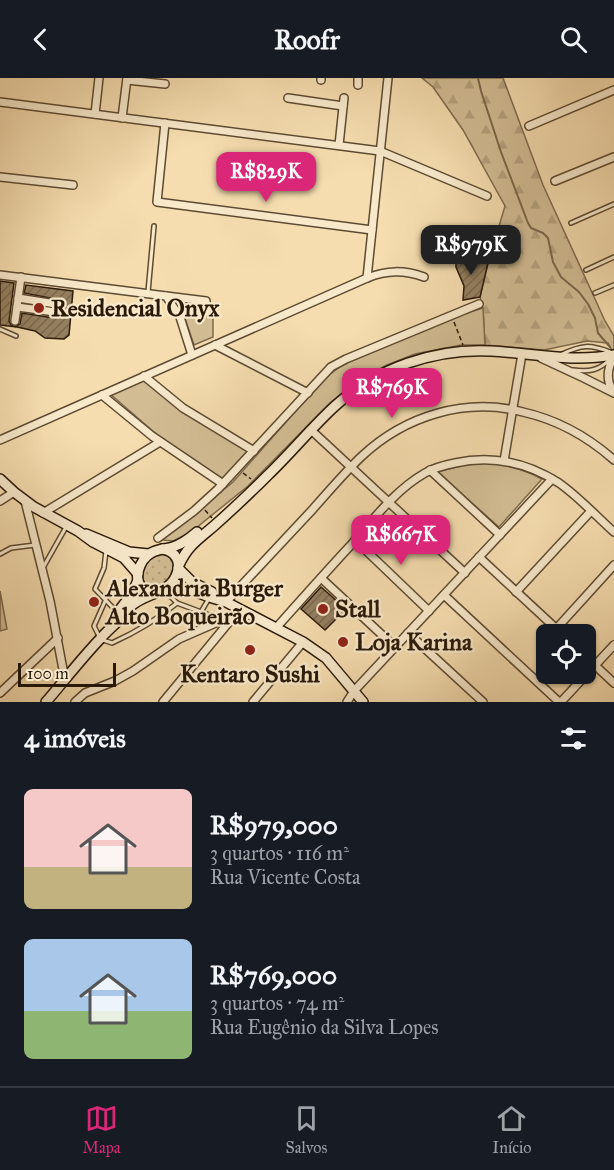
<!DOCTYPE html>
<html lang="pt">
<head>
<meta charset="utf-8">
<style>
  body { margin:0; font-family:"IM FELL Great Primer",serif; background:#242831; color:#f1f3f6; height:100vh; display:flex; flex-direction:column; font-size:22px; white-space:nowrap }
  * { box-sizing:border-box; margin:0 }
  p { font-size:20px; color:#9ea1a6 }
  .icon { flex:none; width:33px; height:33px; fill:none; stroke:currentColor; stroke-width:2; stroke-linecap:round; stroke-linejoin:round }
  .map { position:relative; height:624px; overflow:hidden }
  .side { display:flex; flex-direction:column; background:#171b24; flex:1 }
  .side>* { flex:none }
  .buttons { position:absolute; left:536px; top:546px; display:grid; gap:12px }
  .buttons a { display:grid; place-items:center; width:60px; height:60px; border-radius:9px; background:#171b24; box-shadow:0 2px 4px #0004; font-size:30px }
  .scale { position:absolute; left:18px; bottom:15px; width:98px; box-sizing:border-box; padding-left:6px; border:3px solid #2a1909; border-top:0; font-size:16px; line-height:21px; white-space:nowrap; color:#2a1909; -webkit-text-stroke:4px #f8e9cb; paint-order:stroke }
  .price { position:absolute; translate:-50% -51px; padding:0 14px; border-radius:12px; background:#db2777; color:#fff; font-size:20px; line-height:39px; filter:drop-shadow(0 2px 3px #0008) }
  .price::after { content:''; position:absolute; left:50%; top:36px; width:18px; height:14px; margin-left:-9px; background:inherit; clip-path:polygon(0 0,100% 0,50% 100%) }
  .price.current { background:#222; color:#fff }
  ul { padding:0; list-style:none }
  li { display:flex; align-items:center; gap:18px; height:150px; padding:0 24px }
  li span { display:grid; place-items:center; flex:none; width:168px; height:120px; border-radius:9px; color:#555 }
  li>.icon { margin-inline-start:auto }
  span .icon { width:72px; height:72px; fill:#fffc; stroke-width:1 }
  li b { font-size:26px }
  h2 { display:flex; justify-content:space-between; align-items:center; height:72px; padding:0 24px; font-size:26px }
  header { display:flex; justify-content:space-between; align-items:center; height:78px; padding:0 24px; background:#171b24; font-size:27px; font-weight:700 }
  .tabs { display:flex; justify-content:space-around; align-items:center; height:84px; border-top:2px solid #363941; background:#171b24; font-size:16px; color:#9ea1a6 }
  .tabs a { display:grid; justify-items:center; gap:3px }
  .tabs .current { color:#db2777 }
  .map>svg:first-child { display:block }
  .grass { fill:url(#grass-dots); stroke:#7e6a4e; stroke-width:1.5 }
  .forest { fill:url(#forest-firs); stroke:#7e6a4e; stroke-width:1.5 }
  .park { fill:#d2bc93; stroke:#7e6a4e; stroke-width:1.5 }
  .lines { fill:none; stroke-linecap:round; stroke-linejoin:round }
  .stream { stroke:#7a664b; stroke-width:2 }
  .building { fill:url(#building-hatch); stroke:#2a1909; stroke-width:1.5 }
  .lane-casing { stroke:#5d4a32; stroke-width:6 }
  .street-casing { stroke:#5d4a32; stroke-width:10 }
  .secondary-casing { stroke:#2a1909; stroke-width:12 }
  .path { stroke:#2a1909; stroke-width:1.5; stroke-dasharray:4.5 3; stroke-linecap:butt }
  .lane { stroke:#f8e9cb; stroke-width:3 }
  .street { stroke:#f8e9cb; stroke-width:7 }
  .secondary { stroke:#f8e9cb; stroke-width:9 }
  .poi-dot { fill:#8f2418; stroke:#f8e9cb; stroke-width:2 }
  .labels { text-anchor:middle; stroke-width:4.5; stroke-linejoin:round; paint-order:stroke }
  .poi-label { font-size:24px; font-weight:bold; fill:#2a1909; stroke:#f8e9cb; text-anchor:start }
</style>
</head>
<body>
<header><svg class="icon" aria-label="back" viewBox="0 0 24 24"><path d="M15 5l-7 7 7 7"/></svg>Roofr<svg class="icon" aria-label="search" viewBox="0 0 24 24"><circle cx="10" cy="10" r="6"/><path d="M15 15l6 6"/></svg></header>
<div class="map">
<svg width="614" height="624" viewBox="0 0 614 624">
  <defs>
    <pattern id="grass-dots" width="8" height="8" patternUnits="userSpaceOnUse" patternTransform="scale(1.5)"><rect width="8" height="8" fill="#d2bc93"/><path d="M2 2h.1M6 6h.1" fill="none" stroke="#b4a17d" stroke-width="1.8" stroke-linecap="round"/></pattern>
    <pattern id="forest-firs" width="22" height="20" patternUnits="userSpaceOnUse" patternTransform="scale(1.5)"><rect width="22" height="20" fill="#d2bc93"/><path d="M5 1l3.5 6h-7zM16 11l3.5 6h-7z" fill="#b4a17d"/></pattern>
    <pattern id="building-hatch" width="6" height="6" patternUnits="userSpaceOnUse" patternTransform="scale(1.5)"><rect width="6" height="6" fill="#947f5f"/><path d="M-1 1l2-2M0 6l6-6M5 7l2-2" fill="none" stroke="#79674d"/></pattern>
  </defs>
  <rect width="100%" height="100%" fill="#f5ddaf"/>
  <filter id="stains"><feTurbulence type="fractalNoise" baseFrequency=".00333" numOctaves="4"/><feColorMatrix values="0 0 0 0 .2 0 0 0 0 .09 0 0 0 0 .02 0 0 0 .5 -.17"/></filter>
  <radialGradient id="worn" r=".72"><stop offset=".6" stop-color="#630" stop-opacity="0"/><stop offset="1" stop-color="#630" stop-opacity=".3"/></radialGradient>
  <path class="grass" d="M165,475L173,481C176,496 172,500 160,510H148C134,497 145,487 154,477Z"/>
  <polygon class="forest" points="422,0 503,0 543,107 605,243 614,258 614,273 613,274 608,265 587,263 544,272 485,267 483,230 480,219 488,185 505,128 463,52 433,9"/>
  <g class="park">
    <polygon points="179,223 201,227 203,237 213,238 213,259 194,267"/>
    <polygon points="483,230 485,267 461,267 415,276 387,287 366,298 330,325 248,408 191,454 173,463 162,462 233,404 324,301 342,287 454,239"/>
    <polygon points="142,301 182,332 249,373 223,402 162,361 109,315"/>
    <path d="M489,385C508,386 525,392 542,401L499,449L437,394L464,387Z"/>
    <polygon points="0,513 7,551 0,553"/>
  </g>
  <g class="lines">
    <polyline class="stream" points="478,0 481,13 501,74 528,145 531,150 543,155 548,160 553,184 561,199 579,214 588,226 595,240 598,255 610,269"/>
  </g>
  <g class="building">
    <polygon points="456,176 488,185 480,219 463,222 464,208 456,189"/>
    <polygon points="0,203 14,205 9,243 11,247 15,249 20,246 22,235 54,240 58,239 60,235 59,230 62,226 60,222 24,215 26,207 73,213 69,257 64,261 45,260 35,253 17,249 0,247"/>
    <polygon points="321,509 346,531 325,552 301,531"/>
  </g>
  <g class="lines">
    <defs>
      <g id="lane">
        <polyline points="571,145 614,126"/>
        <polyline points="586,192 614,179"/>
        <polyline points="148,214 154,148"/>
        <polyline points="595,215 614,207"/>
        <polyline points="0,251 16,258"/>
        <path d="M562,276C582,267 589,266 610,274"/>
        <path d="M573,292C588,294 599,293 610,281"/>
        <polyline points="106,473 104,490 95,511 117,534"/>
        <polyline points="0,476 11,470 35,467"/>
        <polyline points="44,488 66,449"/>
        <polyline points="165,513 177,525"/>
        <polyline points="129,533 144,546"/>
        <polyline points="201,534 208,522"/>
        <polyline points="99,558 94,548 106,521"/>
        <path d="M103,562L112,565C134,555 158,541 177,525L220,541"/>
      </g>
      <g id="street">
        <polyline points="127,2 165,6"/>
        <polyline points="321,2 321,0"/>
        <polyline points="358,7 358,0"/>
        <polyline points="288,20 343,28"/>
        <polyline points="0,24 380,73 487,118"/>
        <polyline points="95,36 99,0"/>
        <polyline points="122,40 127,0"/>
        <polyline points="165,45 157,124 372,152"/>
        <polyline points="529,48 614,12"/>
        <polyline points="339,67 344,20"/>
        <polyline points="0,99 73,107"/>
        <polyline points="555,103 614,79"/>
        <polyline points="0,197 166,218 180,239 192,277"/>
        <polyline points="367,200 388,0"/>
        <polyline points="166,218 206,223 207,234"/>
        <polyline points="18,220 56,226"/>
        <polyline points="17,229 55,234"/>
        <polyline points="15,243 21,199"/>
        <polyline points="215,267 308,315"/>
        <polyline points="541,280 584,300 614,315"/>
        <polyline points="144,298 183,330 254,373"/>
        <path d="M613,313C605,301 608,289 614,278"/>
        <polyline points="102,317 152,358 223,406"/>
        <polyline points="311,352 465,495"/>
        <path d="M0,362L367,200C387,192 404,192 424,199"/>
        <polyline points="504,383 522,276"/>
        <polyline points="430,392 500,457"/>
        <polyline points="0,423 14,414"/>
        <polyline points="25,423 50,523 65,602"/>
        <polyline points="43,435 160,364"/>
        <polyline points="158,460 194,433 218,411 331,289 346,281 479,226"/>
        <polyline points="355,462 429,533"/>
        <polyline points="479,479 562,556"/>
        <polyline points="321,500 395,569"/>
        <polyline points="516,514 591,433"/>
        <polyline points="444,517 559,624"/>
        <path d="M226,524C255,493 284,462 313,431C329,413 345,394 362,378C405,338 465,319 523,334C558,342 587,358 614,382"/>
        <path d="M276,550C301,522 325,495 350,468C372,443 395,412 425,395C434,390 445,387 455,385C492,377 528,385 559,405C579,419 596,438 614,454"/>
        <polyline points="556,551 614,487"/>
        <polyline points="408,555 483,624"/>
        <polyline points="585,578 614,605"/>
        <polyline points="0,615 58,560"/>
        <polyline points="75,624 85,615 115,603 133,593 179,561 234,537"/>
        <polyline points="163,624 234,538"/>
        <polyline points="253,624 303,564"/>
        <polyline points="347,624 354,613 552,401"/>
        <polyline points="561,624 614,567"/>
      </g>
      <g id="secondary">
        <polyline points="0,401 14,414 34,429 78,453 93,464 124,480 138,496"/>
        <polyline points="86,456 129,474 148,476"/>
        <path d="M179,487C188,467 199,461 215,447C233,431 251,414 268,397C291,375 312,349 335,328C377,290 435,270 491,273C534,275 570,285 614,277"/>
        <polyline points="178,490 192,504 212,514"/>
        <polyline points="166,510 184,509 209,519 226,524 303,564 326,580 363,624"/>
        <path d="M157,514C153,513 148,513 144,511C131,503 140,481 151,475C157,471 166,471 173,469C183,466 190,460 197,454"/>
        <polyline points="121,530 132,516 138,502"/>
        <path d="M46,624C64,603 81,581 100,561C105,555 111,550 116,545C121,539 126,533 131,528C145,515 168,516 176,498C182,484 176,473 162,471"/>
      </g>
    </defs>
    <use href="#lane" class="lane-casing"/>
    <use href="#street" class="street-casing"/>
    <use href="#secondary" class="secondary-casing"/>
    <g class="path">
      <polyline points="454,244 463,267"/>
      <polyline points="243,395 251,401"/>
      <polyline points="205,432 212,440"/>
    </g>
    <use href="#lane" class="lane"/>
    <use href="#street" class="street"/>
    <use href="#secondary" class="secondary"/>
  </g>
  <g class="poi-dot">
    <circle cx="39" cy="230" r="6"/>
    <circle cx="94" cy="524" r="6"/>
    <circle cx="323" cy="531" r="6"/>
    <circle cx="343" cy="564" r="6"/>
    <circle cx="250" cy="572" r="6"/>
  </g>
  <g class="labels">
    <g class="poi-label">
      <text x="51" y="238">Residencial Onyx</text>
      <text x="106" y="518">Alexandria Burger<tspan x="106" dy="28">Alto Boqueirão</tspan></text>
      <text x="335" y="539">Stall</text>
      <text x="355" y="572">Loja Karina</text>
      <text x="250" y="604" text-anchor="middle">Kentaro Sushi</text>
    </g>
  </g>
  <rect width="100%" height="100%" filter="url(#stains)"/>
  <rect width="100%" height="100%" fill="url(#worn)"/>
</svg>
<div class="buttons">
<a><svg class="icon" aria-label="locate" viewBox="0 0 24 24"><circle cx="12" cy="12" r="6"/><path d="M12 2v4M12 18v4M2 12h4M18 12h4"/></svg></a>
</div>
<div class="scale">100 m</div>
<b class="price" style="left:266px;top:125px">R$829K</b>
<b class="price current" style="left:471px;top:198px">R$979K</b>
<b class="price" style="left:392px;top:341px">R$769K</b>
<b class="price" style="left:401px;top:488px">R$667K</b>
</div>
<section class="side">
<h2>4 imóveis<svg class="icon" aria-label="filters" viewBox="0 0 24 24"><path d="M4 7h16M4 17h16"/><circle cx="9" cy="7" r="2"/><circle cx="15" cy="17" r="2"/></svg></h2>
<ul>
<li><span style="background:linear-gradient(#f6c9c9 65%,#c2b280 0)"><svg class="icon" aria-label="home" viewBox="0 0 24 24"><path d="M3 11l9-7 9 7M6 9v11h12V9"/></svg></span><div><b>R$979,000</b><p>3 quartos · 116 m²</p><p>Rua Vicente Costa</p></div></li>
<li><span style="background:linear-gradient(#a9c7e8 60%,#8fb573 0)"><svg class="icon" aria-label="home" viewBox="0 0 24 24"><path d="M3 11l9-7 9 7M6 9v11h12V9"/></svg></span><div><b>R$769,000</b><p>3 quartos · 74 m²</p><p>Rua Eugênio da Silva Lopes</p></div></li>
</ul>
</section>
<nav class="tabs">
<a class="current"><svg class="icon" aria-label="map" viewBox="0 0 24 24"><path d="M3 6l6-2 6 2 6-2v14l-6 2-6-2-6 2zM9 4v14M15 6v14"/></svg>Mapa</a>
<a><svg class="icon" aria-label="saved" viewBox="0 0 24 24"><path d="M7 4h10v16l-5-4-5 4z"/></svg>Salvos</a>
<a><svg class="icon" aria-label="home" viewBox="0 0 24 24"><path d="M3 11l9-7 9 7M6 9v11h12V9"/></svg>Início</a>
</nav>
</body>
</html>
